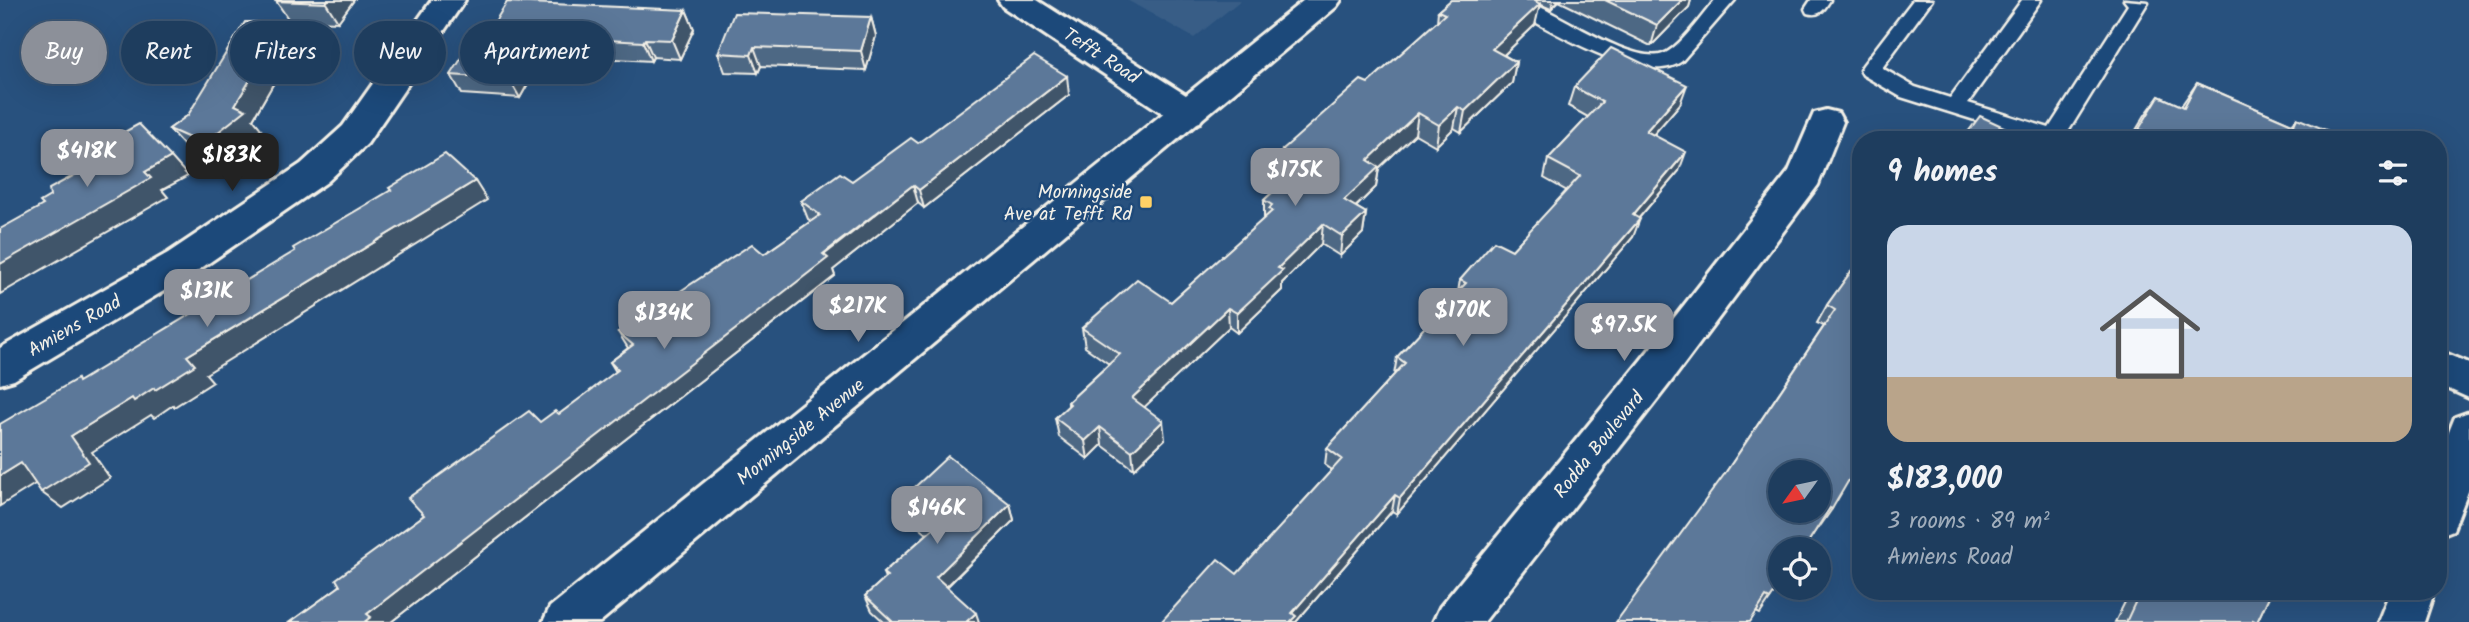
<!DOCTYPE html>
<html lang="en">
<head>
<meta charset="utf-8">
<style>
  body { margin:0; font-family:Kalam,sans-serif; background:#2b4867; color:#f1f3f6; height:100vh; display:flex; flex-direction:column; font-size:26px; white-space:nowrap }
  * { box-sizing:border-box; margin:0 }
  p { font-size:23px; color:#a1aebc }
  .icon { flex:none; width:38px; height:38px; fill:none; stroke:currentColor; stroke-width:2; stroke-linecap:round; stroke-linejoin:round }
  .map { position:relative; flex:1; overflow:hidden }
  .panel { position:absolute; left:1852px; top:131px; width:595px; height:469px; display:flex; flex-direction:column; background:#1e3d5e; border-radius:28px; box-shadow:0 7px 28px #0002,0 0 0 2px #3c5673 }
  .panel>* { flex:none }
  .guide { position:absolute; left:21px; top:21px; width:665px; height:63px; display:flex; gap:14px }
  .needle { width:46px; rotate:237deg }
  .fabs { position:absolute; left:1768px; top:460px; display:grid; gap:14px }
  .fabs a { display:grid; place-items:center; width:63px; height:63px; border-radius:50%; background:#1e3d5e; box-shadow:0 7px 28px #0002,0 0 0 2px #3c5673; font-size:35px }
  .price { position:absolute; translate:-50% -60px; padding:0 16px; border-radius:14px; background:#8c9099; color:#fff; font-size:23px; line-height:46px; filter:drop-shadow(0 2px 4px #0008) }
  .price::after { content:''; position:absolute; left:50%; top:42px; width:21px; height:16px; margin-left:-10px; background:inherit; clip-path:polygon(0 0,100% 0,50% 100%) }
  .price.current { background:#222; color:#fff }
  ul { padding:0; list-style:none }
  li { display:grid; align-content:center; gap:14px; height:371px; padding:0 35px }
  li+li { border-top:2px solid #3c5673 }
  li span { display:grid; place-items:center; height:217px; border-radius:21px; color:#555 }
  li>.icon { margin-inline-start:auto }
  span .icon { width:126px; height:126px; fill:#fffc; stroke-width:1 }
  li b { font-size:30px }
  h2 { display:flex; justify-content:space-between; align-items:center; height:84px; padding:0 35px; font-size:30px }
  .pill { padding:0 24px; border-radius:32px; background:#1e3d5e; box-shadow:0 7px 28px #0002,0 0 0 2px #3c5673; font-size:24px; line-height:63px }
  .pill.current { background:#8c9099; color:#fff }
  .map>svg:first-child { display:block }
  .built { fill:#375d86 }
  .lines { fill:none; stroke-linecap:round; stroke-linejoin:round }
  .service-casing { stroke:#f4f1e8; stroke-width:5 }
  .minor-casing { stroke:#f4f1e8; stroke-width:6 }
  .secondary-casing { stroke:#f4f1e8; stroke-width:6 }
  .service { fill:#1f4a7a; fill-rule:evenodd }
  .minor { fill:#1f4a7a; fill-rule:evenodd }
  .secondary { fill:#1f4a7a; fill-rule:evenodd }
  .wall { fill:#4e6784; stroke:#f4f1e8; stroke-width:2 }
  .shaded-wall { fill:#40546b; stroke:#f4f1e8; stroke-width:2 }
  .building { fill:#5b7899; stroke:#f4f1e8; stroke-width:2; fill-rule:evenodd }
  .poi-dot { fill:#ffd166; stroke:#1f4a7a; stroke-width:2.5 }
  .labels { text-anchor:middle; stroke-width:5; stroke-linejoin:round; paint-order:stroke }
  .street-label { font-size:19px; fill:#f4f1e8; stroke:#1f4a7a }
  .poi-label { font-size:19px; fill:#f4f1e8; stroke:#1f4a7a; text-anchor:end }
</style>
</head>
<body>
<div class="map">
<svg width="2469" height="622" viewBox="0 0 2469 622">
  <rect width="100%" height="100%" fill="#28517e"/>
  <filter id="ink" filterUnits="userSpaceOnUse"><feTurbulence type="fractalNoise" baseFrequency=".0143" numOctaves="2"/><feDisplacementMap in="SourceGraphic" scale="14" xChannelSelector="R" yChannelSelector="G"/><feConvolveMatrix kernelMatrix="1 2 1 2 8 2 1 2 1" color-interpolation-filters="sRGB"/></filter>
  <g filter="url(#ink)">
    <polygon class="built" points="1127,0 1241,0 1194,38"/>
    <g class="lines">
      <defs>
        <g id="service">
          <path d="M1501,0C1509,0 1520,0 1527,1C1557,12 1632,65 1663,54C1679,49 1704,13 1715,0H1735L1682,61C1644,90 1540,24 1503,4Z"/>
          <path d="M1811,0H1830C1824,10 1820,17 1807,13L1805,9Z"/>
          <polygon points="1913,0 1932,0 1882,68 1915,87 1950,98 2022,0 2041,0 1968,103 2049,128 2128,5 2124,0 2148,2 2063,140 2039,140 1901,97 1863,75 1860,70 1863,65"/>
        </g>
        <g id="minor">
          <polygon points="432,0 465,0 367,144 327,182 194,273 14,380 0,384 0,348 168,253 301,164 343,126"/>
          <polygon points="998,0 1037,0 1200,104 1205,113 1200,122 1188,125 1176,122 1003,7"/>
          <polygon points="1826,110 1838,113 1843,122 1818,185 1670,383 1484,622 1433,622 1440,607 1642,359 1789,171 1814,113"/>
          <polygon points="2438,350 2469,363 2469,398 2438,384"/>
          <polygon points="2469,412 2469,489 2453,530 2438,536 2438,459 2455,417"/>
          <polygon points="2390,592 2434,592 2424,622 2378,622"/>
        </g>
        <polygon id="secondary" points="1304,0 1341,0 1336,7 600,622 543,622 550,607"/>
      </defs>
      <use href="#service" class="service-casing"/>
      <use href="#minor" class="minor-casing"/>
      <use href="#secondary" class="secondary-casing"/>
      <use href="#service" class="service"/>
      <use href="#minor" class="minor"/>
      <use href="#secondary" class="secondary"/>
    </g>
    <g class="wall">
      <polygon points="354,0 338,22 289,20 276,1"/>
      <polygon points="1451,0 1691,0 1689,7 1651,46 1559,1 1551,9 1539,4 1535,25 1504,55 1516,62 1512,83 1461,132 1454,128 1436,146 1415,134 1379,168 1376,187 1356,207 1366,213 1363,233 1340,256 1321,244 1282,283 1282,290 1237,333 1229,327 1144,407 1165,439 1134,469 1102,445 1088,459 1059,437 1055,418 1068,406 1068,402 1109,364 1085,347 1082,328 1171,302 1264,219 1264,200 1290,176 1281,171 1282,150 1368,83 1437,22 1438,11"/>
      <polygon points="686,10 694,29 680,59 653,57 651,61 544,55 520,98 462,94 451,75 483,41"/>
      <polygon points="871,17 876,36 866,70 761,66 758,73 725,72 718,53"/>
      <polygon points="298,41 253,119 261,129 218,162 186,148 169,129"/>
      <polygon points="2197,83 2292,124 2297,118 2328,140 2130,140 2145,115 2159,96 2181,106"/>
      <polygon points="1574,87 1680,104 1653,135 1679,171 1639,218 1633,237 1397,514 1392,511 1296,622 1161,622 1237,574 1332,470 1325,465 1327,448 1394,375 1397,357 1458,292 1460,280 1512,250 1567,191 1544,178 1548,159 1588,117 1568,106"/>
      <polygon points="1069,95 924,208 918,203 833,270 835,276 391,622 290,622 340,586 424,515 616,372 610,362 628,348 618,332 764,254 811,221 808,219 801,201 852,181 918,143"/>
      <polygon points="1860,259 1859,432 1832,509 1821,525 1820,524 1760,614 1756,612 1726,472 1824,326 1817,323 1827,305"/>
      <polygon points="900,501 1010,504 1014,520 947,587 979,622 884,622 872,611 865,596 885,578 883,573 927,534 906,517"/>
      <polygon points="2130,592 2271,592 2257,622 2115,622"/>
    </g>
    <g class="shaded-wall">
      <polygon points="328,0 354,0 338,22 326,3"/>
      <polygon points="1553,0 1559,0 1551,9"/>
      <polygon points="1682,0 1691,0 1689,7 1651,46 1657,25"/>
      <polygon points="1540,4 1535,25 1488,70 1492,49"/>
      <polygon points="686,10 694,29 680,59 672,40"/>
      <polygon points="871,17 876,36 866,70 861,51"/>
      <polygon points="285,22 298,41 253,119 261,129 218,162 203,144 235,105"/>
      <polygon points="534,36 544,55 520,98 509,79"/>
      <polygon points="645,39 653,57 651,61 643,42"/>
      <polygon points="754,47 761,66 758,73 751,55"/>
      <polygon points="1516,62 1512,83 1461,132 1465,111"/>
      <polygon points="1067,76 1069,95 924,208 919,190"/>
      <polygon points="1687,85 1680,104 1640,150 1646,131"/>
      <polygon points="1458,107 1454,128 1436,146 1439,125"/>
      <polygon points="1418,113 1415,134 1379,168 1376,187 1342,220 1344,200 1368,160"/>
      <polygon points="1686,152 1679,171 1626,233 1633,215"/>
      <polygon points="171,157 188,176 162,190 168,197 0,294 0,264 145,172"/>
      <polygon points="475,181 487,200 206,374 213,382 174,407 173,405 154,418 151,415 92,452 110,478 63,508 41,492 71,436 132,398 187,356"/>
      <polygon points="913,185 918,203 833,270 835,276 391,622 364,622 367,614"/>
      <polygon points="1366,213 1363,233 1340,256 1342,236"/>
      <polygon points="1640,219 1633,237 1397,514 1400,498"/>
      <polygon points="1323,224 1321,244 1282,283 1282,290 1237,333 1237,313 1278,268"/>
      <polygon points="1228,308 1229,327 1134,417 1132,398"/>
      <polygon points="1163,421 1165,439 1134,469 1132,451"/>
      <polygon points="1100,427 1102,445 1088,459 1085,441"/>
      <polygon points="21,463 43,479 0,506 0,476"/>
      <polygon points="1395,495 1392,511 1296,622 1290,622 1292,613"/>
      <polygon points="1010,504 1014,520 941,592 936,577"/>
      <polygon points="976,613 979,622 966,622"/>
    </g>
    <g class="building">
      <polygon points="277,0 328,0 326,3 276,1"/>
      <polygon points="1451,0 1533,0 1540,4 1492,49 1516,62 1465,111 1458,107 1439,125 1418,113 1368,160 1379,167 1344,200 1366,213 1342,236 1323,224 1278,268 1283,270 1237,313 1228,308 1132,398 1163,421 1132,451 1100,427 1085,441 1055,418 1070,404 1068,402 1120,354 1082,328 1137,279 1171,302 1272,211 1269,209 1272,205 1264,200 1304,164 1282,150 1361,80 1368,83 1445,14 1438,11"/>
      <polygon points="1605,0 1682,0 1657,25"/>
      <polygon points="507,2 686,10 672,40 645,39 643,42 534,36 509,79 451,75 472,41 483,41"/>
      <polygon points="734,13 871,17 861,51 754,47 751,55 718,53"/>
      <polygon points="245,22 285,22 235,105 246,110 203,144 169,129 188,115"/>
      <polygon points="1611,48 1687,85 1646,131 1686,152 1633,215 1640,219 1400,498 1395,495 1292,613 1296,616 1290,622 1161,622 1218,559 1237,574 1342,459 1327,448 1405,363 1397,357 1466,283 1460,280 1494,241 1512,250 1580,176 1548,159 1602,102 1574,87"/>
      <polygon points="1034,56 1067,76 919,190 913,185 823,254 828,258 367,614 371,617 364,622 290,622 340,586 336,579 424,515 408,498 529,411 540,422 555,411 559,414 618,370 610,362 633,345 618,332 752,244 764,254 820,215 801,201 840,173 852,181 911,138 918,143"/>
      <polygon points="2197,83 2294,125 2297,118 2331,132 2328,140 2164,140 2139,129 2159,96 2184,107"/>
      <polygon points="1980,116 2032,140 1962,140"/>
      <polygon points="139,124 171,157 145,172 151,178 0,264 0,229 43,205 40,202 50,196 49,189 84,170 73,160"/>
      <polygon points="445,154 475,181 187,356 195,365 155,390 154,388 134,401 132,398 71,436 89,462 41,492 21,463 0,476 0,424 77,379 78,382 295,251 293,248 391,190 389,188"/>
      <path d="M1860,259V429L1858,432L1860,433V461L1832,509L1830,508L1803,550H1780V584L1770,599L1766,597L1750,622H1616L1726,472L1835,310L1827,305ZM1780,472H1818V511H1780Z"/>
      <polygon points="948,456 1010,504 936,577 976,613 966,622 893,622 865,596 887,576 883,573 934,528 900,501"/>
      <polygon points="2140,592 2271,592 2257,622 2253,620 2253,622 2126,622"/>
    </g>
  </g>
  <rect class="poi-dot" x="1139" y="195" width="14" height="14" rx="3.5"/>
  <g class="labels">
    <g class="street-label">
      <text transform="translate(1102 55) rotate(33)" y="7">Tefft Road</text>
      <text transform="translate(74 325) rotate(-30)" y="7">Amiens Road</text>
      <text transform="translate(800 431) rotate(-39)" y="7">Morningside Avenue</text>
      <text transform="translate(1598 444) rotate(-51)" y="7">Rodda Boulevard</text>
    </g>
    <g class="poi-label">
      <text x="1132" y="198">Morningside<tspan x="1132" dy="22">Ave at Tefft Rd</tspan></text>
    </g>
  </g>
</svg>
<div class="fabs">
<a><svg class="needle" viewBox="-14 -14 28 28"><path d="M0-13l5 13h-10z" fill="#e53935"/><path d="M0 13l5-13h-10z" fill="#a1aebc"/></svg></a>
<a><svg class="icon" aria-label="locate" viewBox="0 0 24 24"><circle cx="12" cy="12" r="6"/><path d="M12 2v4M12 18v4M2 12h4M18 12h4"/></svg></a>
</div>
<b class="price" style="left:87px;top:189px">$418K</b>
<b class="price current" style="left:232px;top:193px">$183K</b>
<b class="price" style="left:1295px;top:208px">$175K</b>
<b class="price" style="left:207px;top:329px">$131K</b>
<b class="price" style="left:858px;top:344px">$217K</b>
<b class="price" style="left:1463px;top:348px">$170K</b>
<b class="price" style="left:664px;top:351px">$134K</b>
<b class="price" style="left:1624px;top:363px">$97.5K</b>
<b class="price" style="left:937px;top:546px">$146K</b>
<div class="guide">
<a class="pill current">Buy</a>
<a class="pill">Rent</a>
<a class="pill">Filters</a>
<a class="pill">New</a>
<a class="pill">Apartment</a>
</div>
<section class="panel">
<h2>9 homes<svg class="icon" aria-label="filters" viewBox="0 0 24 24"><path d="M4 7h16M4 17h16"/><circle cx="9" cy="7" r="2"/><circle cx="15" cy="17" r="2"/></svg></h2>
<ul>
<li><span style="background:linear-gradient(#c9d6e8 70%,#b9a48a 0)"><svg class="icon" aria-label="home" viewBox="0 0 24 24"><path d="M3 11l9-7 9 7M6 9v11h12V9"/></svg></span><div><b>$183,000</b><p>3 rooms · 89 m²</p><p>Amiens Road</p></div></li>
</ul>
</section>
</div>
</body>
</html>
